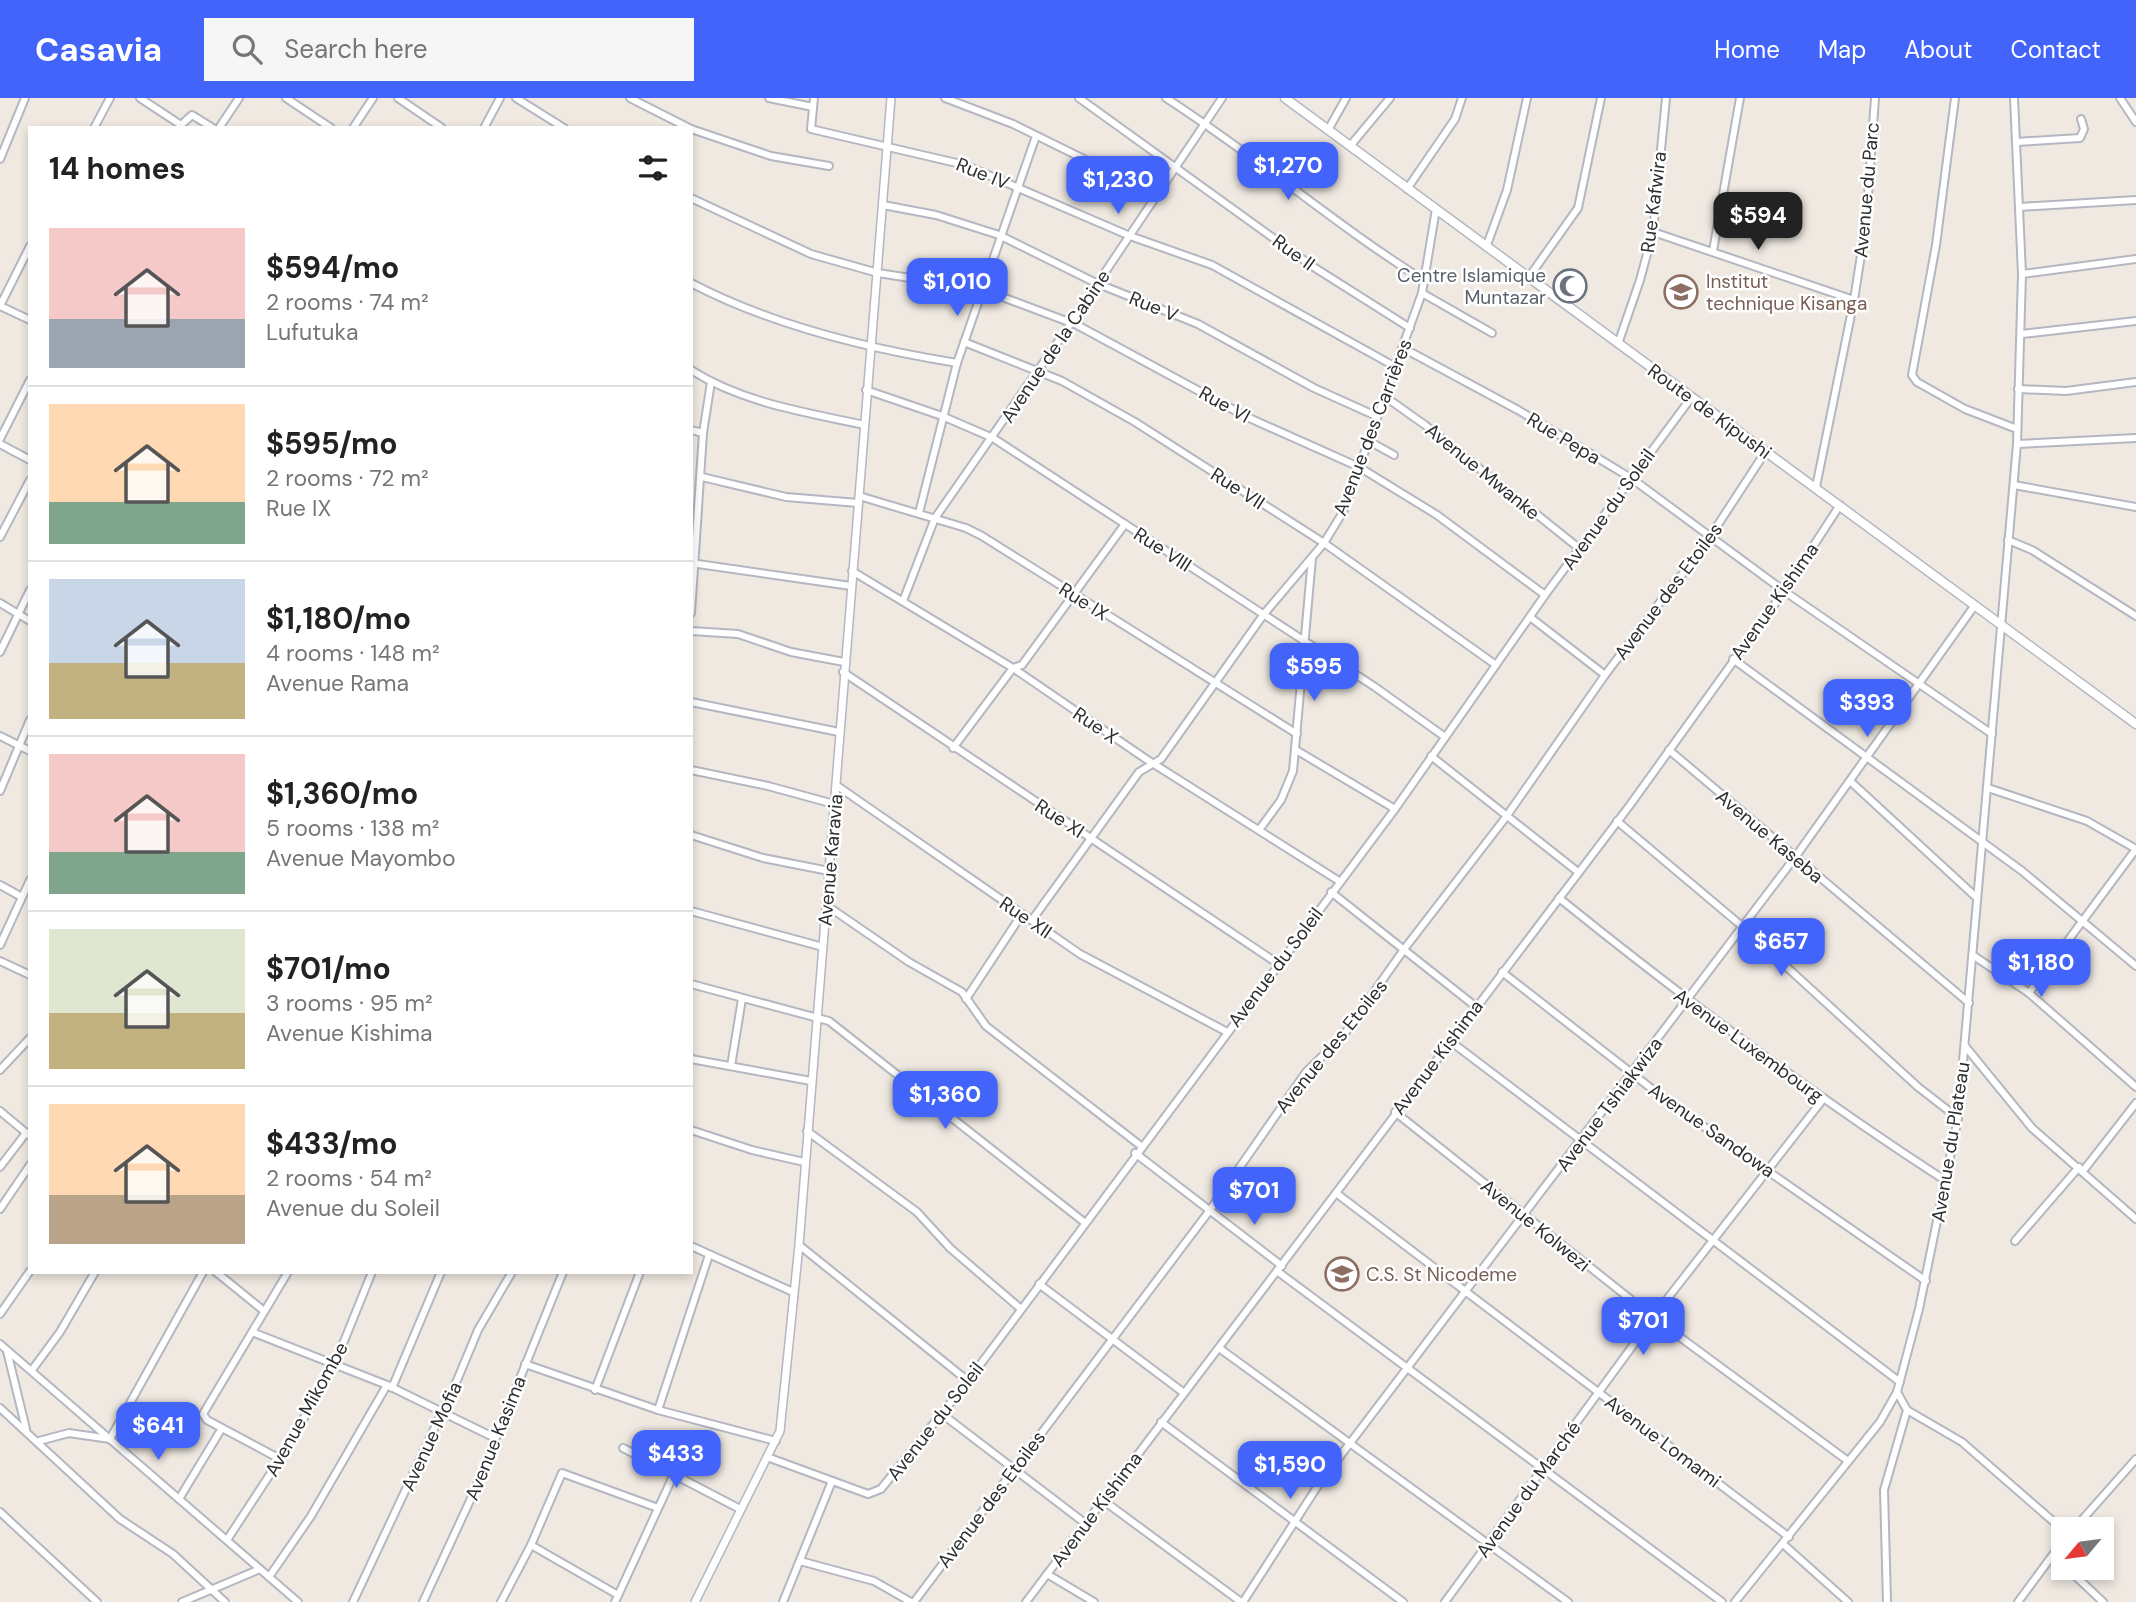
<!DOCTYPE html>
<html lang="en">
<head>
<meta charset="utf-8">
<style>
  body { margin:0; font-family:"DM Sans",sans-serif; background:#f6f6f6; color:#222; height:100vh; display:flex; flex-direction:column; font-size:26px; white-space:nowrap }
  * { box-sizing:border-box; margin:0 }
  p { font-size:23px; color:#767676 }
  .icon { flex:none; width:38px; height:38px; fill:none; stroke:currentColor; stroke-width:2; stroke-linecap:round; stroke-linejoin:round }
  .map { position:relative; flex:1; overflow:hidden }
  .sheet { position:absolute; left:28px; top:28px; width:665px; height:1148px; display:flex; flex-direction:column; background:#fff; border-radius:0px; box-shadow:0 4px 10px #0003 }
  .sheet>* { flex:none }
  .needle { width:46px; rotate:241deg }
  .buttons { position:absolute; left:2051px; top:1419px; display:grid; gap:14px }
  .buttons a { display:grid; place-items:center; width:63px; height:63px; border-radius:0px; background:#fff; box-shadow:0 4px 10px #0003; font-size:35px }
  .price { position:absolute; translate:-50% -60px; padding:0 16px; border-radius:14px; background:#4264fb; color:#fff; font-size:23px; line-height:46px; filter:drop-shadow(0 2px 4px #0008) }
  .price::after { content:''; position:absolute; left:50%; top:42px; width:21px; height:16px; margin-left:-10px; background:inherit; clip-path:polygon(0 0,100% 0,50% 100%) }
  .price.selected { background:#222; color:#fff }
  ul { padding:0; list-style:none }
  li { display:flex; align-items:center; gap:21px; height:175px; padding:0 21px }
  li+li { border-top:2px solid #e0e0e0 }
  li span { display:grid; place-items:center; flex:none; width:196px; height:140px; border-radius:0px; color:#555 }
  li>.icon { margin-inline-start:auto }
  span .icon { width:84px; height:84px; fill:#fffc; stroke-width:1 }
  li b { font-size:30px }
  h2 { display:flex; justify-content:space-between; align-items:center; height:84px; padding:0 21px; font-size:30px }
  header { display:flex; align-items:center; gap:42px; box-sizing:border-box; height:98px; padding:0 35px; background:#4264fb; color:#fff }
  header strong { font-size:33px }
  nav { display:flex; gap:38px; margin-inline-start:auto; font-size:24px }
  .search { width:490px; height:63px; background:#f6f6f6; display:flex; align-items:center; gap:18px; box-sizing:border-box; padding:0 24px; border-radius:0px; color:#767676; font-size:26px }
  .map>svg:first-child { display:block }
  .lines { fill:none; stroke-linecap:round; stroke-linejoin:round }
  .minor-casing { stroke:#b4b7c1; stroke-width:10 }
  .tertiary-casing { stroke:#b4b7c1; stroke-width:10 }
  .secondary-casing { stroke:#b4b7c1; stroke-width:11 }
  .minor { stroke:#fff; stroke-width:6 }
  .tertiary { stroke:#fff; stroke-width:7 }
  .secondary { stroke:#fff; stroke-width:8 }
  .labels { text-anchor:middle; stroke-width:5; stroke-linejoin:round; paint-order:stroke }
  .street-label { font-size:19px; fill:#2e2e2e; stroke:#fff }
  .worship-label { font-size:19px; fill:#5b616d; stroke:#fff; text-anchor:end }
  .education-label { font-size:19px; fill:#785e54; stroke:#fff; text-anchor:start }
</style>
</head>
<body>
<header>
<strong>Casavia</strong>
<div class="search"><svg class="icon" aria-label="search" viewBox="0 0 24 24"><circle cx="10" cy="10" r="6"/><path d="M15 15l6 6"/></svg>Search here</div>
<nav><a>Home</a><a>Map</a><a>About</a><a>Contact</a></nav>
</header>
<div class="map">
<svg width="2136" height="1504" viewBox="0 0 2136 1504">
  <rect width="100%" height="100%" fill="#efe9e1"/>
  <g class="lines">
    <defs>
      <g id="minor">
        <polyline points="140,0 181,27 192,17 213,30"/>
        <polyline points="286,0 331,30"/>
        <polyline points="398,0 442,30"/>
        <polyline points="516,0 564,30"/>
        <polyline points="630,0 689,30"/>
        <polyline points="769,0 813,9"/>
        <polyline points="814,0 811,31 965,67 1130,138 1212,167 1394,268"/>
        <polyline points="945,0 1013,26 1157,97"/>
        <polyline points="1079,0 1312,168 1410,230"/>
        <path d="M1166,0C1255,57 1335,127 1425,183"/>
        <polyline points="1955,0 1936,147 1912,277 1917,284 1965,311 2017,331"/>
        <polyline points="2120,0 2136,24"/>
        <polyline points="94,30 110,0"/>
        <polyline points="219,30 239,0"/>
        <polyline points="353,30 373,0"/>
        <polyline points="484,30 500,0"/>
        <polyline points="691,31 771,58 829,68"/>
        <polyline points="1328,32 1346,0"/>
        <polyline points="2016,44 2080,40 2084,31 2081,21"/>
        <polyline points="1350,48 1390,0"/>
        <polyline points="0,61 25,0"/>
        <polyline points="1407,91 1455,21 1462,0"/>
        <polyline points="691,100 811,156 878,175 981,191 1077,227 1247,319 1359,369 1437,417 1545,497"/>
        <polyline points="883,107 936,117 999,137 1096,185 1198,226 1314,290 1376,318"/>
        <polyline points="2019,109 2136,102"/>
        <polyline points="1653,134 1854,202"/>
        <polyline points="1487,147 1507,92 1527,0"/>
        <polyline points="30,148 0,208 30,222"/>
        <polyline points="1713,153 1740,0"/>
        <polyline points="2022,176 2136,161"/>
        <polyline points="1529,179 1578,110 1601,0"/>
        <path d="M691,185C769,226 870,251 957,265"/>
        <polyline points="1422,195 1492,235"/>
        <polyline points="2022,236 2136,223"/>
        <polyline points="964,244 1062,283 1135,324 1324,445 1496,567"/>
        <polyline points="1618,246 1640,182 1653,134 1666,0"/>
        <polyline points="1403,250 1518,312 1631,380 1784,493 1992,636"/>
        <path d="M691,272C743,305 805,314 864,327"/>
        <polyline points="2018,291 2066,293 2136,284"/>
        <polyline points="866,292 942,318 993,340 1375,589 1445,639"/>
        <polyline points="1384,298 1425,327 1580,451"/>
        <polyline points="691,332 703,335"/>
        <polyline points="0,341 30,282"/>
        <polyline points="1367,342 1394,357"/>
        <polyline points="0,346 30,362"/>
        <polyline points="2017,346 2136,340"/>
        <polyline points="702,379 786,399 858,405"/>
        <polyline points="2014,387 2136,409"/>
        <polyline points="1816,389 1854,202 1866,125 1875,0"/>
        <polyline points="859,398 966,430 982,438 1297,636"/>
        <polyline points="919,415 957,265 1036,38"/>
        <polyline points="0,439 30,382"/>
        <polyline points="2008,442 2032,452 2136,518"/>
        <polyline points="691,465 851,488"/>
        <polyline points="852,473 1013,570 1146,661 1339,783"/>
        <polyline points="903,503 935,420 1071,225 1222,0"/>
        <polyline points="0,505 30,523"/>
        <polyline points="691,515 703,335 711,284"/>
        <polyline points="1530,519 1605,577"/>
        <polyline points="691,533 738,536 791,554 844,564"/>
        <polyline points="0,554 30,492"/>
        <polyline points="1733,561 2022,773 2136,868"/>
        <polyline points="843,574 1277,865"/>
        <polyline points="691,604 839,634"/>
        <polyline points="0,638 30,653"/>
        <polyline points="953,650 1013,570 1022,567 1125,426"/>
        <polyline points="1296,652 1395,711"/>
        <polyline points="1669,652 1969,905"/>
        <polyline points="1431,658 1578,774"/>
        <polyline points="691,672 768,688 834,706"/>
        <polyline points="1850,683 1977,800"/>
        <polyline points="836,687 1080,856 1227,934"/>
        <polyline points="1988,690 2087,723 2136,751"/>
        <polyline points="0,693 30,622"/>
        <polyline points="1617,723 1743,829 1918,989 1958,1020"/>
        <polyline points="1259,732 1281,702 1293,673 1312,460"/>
        <polyline points="691,737 763,760 829,773"/>
        <polyline points="0,787 20,798"/>
        <polyline points="1331,794 1475,908"/>
        <path d="M1559,800C1684,901 1812,996 1946,1083"/>
        <polyline points="826,807 909,864 962,894 986,928 1141,1048"/>
        <polyline points="691,813 823,849"/>
        <polyline points="1032,822 1139,674 1161,661 1264,516 1324,445 1343,414 1422,195 1436,111"/>
        <polyline points="0,847 30,782"/>
        <polyline points="1974,858 2029,895 2136,751"/>
        <polyline points="0,863 30,877"/>
        <polyline points="1502,874 1670,1005 1926,1183"/>
        <polyline points="691,886 829,923 1084,1124"/>
        <polyline points="2029,895 2136,989"/>
        <polyline points="966,901 1022,816"/>
        <polyline points="1450,943 1900,1284"/>
        <polyline points="1965,948 2032,1030 2136,1121"/>
        <polyline points="691,961 811,983"/>
        <polyline points="731,968 742,901"/>
        <polyline points="0,972 30,940"/>
        <polyline points="0,1013 30,1038"/>
        <polyline points="1395,1014 1654,1220 1848,1363"/>
        <polyline points="691,1032 752,1052 804,1064"/>
        <polyline points="807,1033 917,1114 950,1150 1021,1211"/>
        <polyline points="1135,1055 1282,1168"/>
        <polyline points="0,1069 26,1035"/>
        <polyline points="2083,1073 2136,1005"/>
        <polyline points="1336,1095 1789,1439"/>
        <polyline points="0,1111 30,1067"/>
        <polyline points="2015,1143 2079,1069"/>
        <polyline points="799,1147 968,1283"/>
        <polyline points="691,1148 793,1194"/>
        <polyline points="1277,1173 1722,1504"/>
        <polyline points="216,1174 264,1213"/>
        <polyline points="1039,1186 1184,1295"/>
        <polyline points="0,1216 30,1173"/>
        <polyline points="252,1234 387,1287 495,1340"/>
        <polyline points="0,1246 298,1504"/>
        <polyline points="1219,1250 1568,1504"/>
        <polyline points="7,1253 26,1331"/>
        <polyline points="525,1266 658,1312 776,1343"/>
        <polyline points="32,1272 60,1234 95,1174"/>
        <polyline points="392,1290 441,1174"/>
        <polyline points="595,1292 640,1174"/>
        <polyline points="1897,1294 1907,1312 1962,1344 2063,1432"/>
        <polyline points="0,1310 120,1421 173,1456 225,1504"/>
        <polyline points="658,1312 709,1157"/>
        <polyline points="942,1316 1086,1426"/>
        <polyline points="1161,1324 1403,1504"/>
        <polyline points="39,1343 69,1335 110,1341 203,1174"/>
        <polyline points="623,1350 740,1411"/>
        <polyline points="767,1359 868,1396 881,1391 968,1283 1395,711 1545,497 1691,300"/>
        <polyline points="280,1361 207,1322 203,1316 288,1174"/>
        <polyline points="179,1401 222,1330"/>
        <polyline points="1104,1403 1241,1504"/>
        <polyline points="0,1414 97,1504"/>
        <polyline points="2073,1432 2136,1361"/>
        <polyline points="227,1442 280,1361 334,1268 372,1174"/>
        <polyline points="1783,1446 1848,1504"/>
        <polyline points="531,1447 618,1497"/>
        <polyline points="800,1463 874,1483 911,1504"/>
        <polyline points="2067,1470 2103,1504"/>
        <polyline points="1047,1476 1094,1504"/>
        <polyline points="269,1479 311,1418 387,1287"/>
        <polyline points="182,1504 260,1471"/>
        <polyline points="353,1504 458,1280 478,1232 512,1174"/>
        <polyline points="423,1504 474,1394 563,1174"/>
        <polyline points="501,1504 531,1447 562,1375 658,1410"/>
        <polyline points="615,1504 674,1376"/>
        <polyline points="783,1504 832,1383"/>
        <polyline points="914,1504 1210,1112 1306,974 1343,938 1405,850 1506,719 1605,577 1676,483 1693,465 1766,353"/>
        <polyline points="1026,1504 1630,707 1784,493 1840,407"/>
        <polyline points="1243,1504 1319,1386 1796,758 1975,507"/>
        <polyline points="1445,1504 1664,1205 1824,1000"/>
        <polyline points="1735,1504 1880,1324 1897,1294 1919,1211 1958,1020 2017,346 2022,176 2014,0"/>
        <polyline points="1887,1504 1884,1392 1907,1312"/>
        <polyline points="2018,1504 2063,1443"/>
      </g>
      <polyline id="tertiary" points="695,1504 780,1333 799,1147 891,0"/>
      <polyline id="secondary" points="1285,0 2136,626"/>
    </defs>
    <use href="#minor" class="minor-casing"/>
    <use href="#tertiary" class="tertiary-casing"/>
    <use href="#secondary" class="secondary-casing"/>
    <use href="#minor" class="minor"/>
    <use href="#tertiary" class="tertiary"/>
    <use href="#secondary" class="secondary"/>
  </g>
  <defs>
    <symbol id="mosque-ring" viewBox="-11 -11 22 22"><circle r="9.5" fill="#fff" stroke="#6b7280" stroke-width="1.5"/><path d="M3.5-4.9A6 6 0 1 0 3.5 4.9A5 5 0 1 1 3.5-4.9Z" fill="#6b7280"/></symbol>
    <symbol id="school-ring" viewBox="-11 -11 22 22"><circle r="9.5" fill="#fff" stroke="#8d6e63" stroke-width="1.5"/><path d="M0-5L7-2L0 1L-7-2ZM-4 1L0 2.5L4 1V4Q0 6-4 4Z" fill="#8d6e63"/></symbol>
  </defs>
  <g fill-rule="evenodd">
    <use href="#mosque-ring" x="1551" y="169" width="38" height="38"/>
    <use href="#school-ring" x="1662" y="175" width="38" height="38"/>
    <use href="#school-ring" x="1323" y="1157" width="38" height="38"/>
  </g>
  <g class="labels">
    <g class="street-label">
      <text transform="translate(983 75) rotate(22)" y="7">Rue IV</text>
      <text transform="translate(1866 92) rotate(-85)" y="7">Avenue du Parc</text>
      <text transform="translate(1653 104) rotate(-83)" y="7">Rue Kafwira</text>
      <text transform="translate(1294 154) rotate(36)" y="7">Rue II</text>
      <text transform="translate(1154 208) rotate(22)" y="7">Rue V</text>
      <text transform="translate(1055 248) rotate(-56)" y="7">Avenue de la Cabine</text>
      <text transform="translate(1225 306) rotate(29)" y="7">Rue VI</text>
      <text transform="translate(1710 313) rotate(36)" y="7">Route de Kipushi</text>
      <text transform="translate(1372 329) rotate(-69)" y="7">Avenue des Carrières</text>
      <text transform="translate(1564 340) rotate(31)" y="7">Rue Pepa</text>
      <text transform="translate(1483 373) rotate(39)" y="7">Avenue Mwanke</text>
      <text transform="translate(1238 390) rotate(33)" y="7">Rue VII</text>
      <text transform="translate(1608 411) rotate(-54)" y="7">Avenue du Soleil</text>
      <text transform="translate(1163 451) rotate(33)" y="7">Rue VIII</text>
      <text transform="translate(1668 493) rotate(-53)" y="7">Avenue des Etoiles</text>
      <text transform="translate(1084 503) rotate(32)" y="7">Rue IX</text>
      <text transform="translate(1774 503) rotate(-55)" y="7">Avenue Kishima</text>
      <text transform="translate(1096 627) rotate(34)" y="7">Rue X</text>
      <text transform="translate(1060 720) rotate(33)" y="7">Rue XI</text>
      <text transform="translate(1770 738) rotate(40)" y="7">Avenue Kaseba</text>
      <text transform="translate(830 762) rotate(-85)" y="7">Avenue Karavia</text>
      <text transform="translate(1026 819) rotate(34)" y="7">Rue XII</text>
      <text transform="translate(1275 869) rotate(-53)" y="7">Avenue du Soleil</text>
      <text transform="translate(1749 947) rotate(36)" y="7">Avenue Luxembourg</text>
      <text transform="translate(1331 948) rotate(-51)" y="7">Avenue des Etoiles</text>
      <text transform="translate(1437 959) rotate(-53)" y="7">Avenue Kishima</text>
      <text transform="translate(1609 1006) rotate(-53)" y="7">Avenue Tshiakwiza</text>
      <text transform="translate(1712 1032) rotate(35)" y="7">Avenue Sandowa</text>
      <text transform="translate(1950 1044) rotate(-81)" y="7">Avenue du Plateau</text>
      <text transform="translate(1536 1127) rotate(39)" y="7">Avenue Kolwezi</text>
      <text transform="translate(306 1311) rotate(-61)" y="7">Avenue Mikombe</text>
      <text transform="translate(935 1323) rotate(-52)" y="7">Avenue du Soleil</text>
      <text transform="translate(431 1338) rotate(-65)" y="7">Avenue Mofia</text>
      <text transform="translate(495 1340) rotate(-68)" y="7">Avenue Kasima</text>
      <text transform="translate(1663 1343) rotate(37)" y="7">Avenue Lomami</text>
      <text transform="translate(1528 1391) rotate(-54)" y="7">Avenue du Marché</text>
      <text transform="translate(991 1401) rotate(-53)" y="7">Avenue des Etoiles</text>
      <text transform="translate(1096 1411) rotate(-53)" y="7">Avenue Kishima</text>
    </g>
    <g class="worship-label">
      <text x="1546" y="184">Centre Islamique<tspan x="1546" dy="22">Muntazar</tspan></text>
    </g>
    <g class="education-label">
      <text x="1706" y="190">Institut<tspan x="1706" dy="22">technique Kisanga</tspan></text>
      <text x="1366" y="1183">C.S. St Nicodeme</text>
    </g>
  </g>
</svg>
<div class="buttons">
<a><svg class="needle" viewBox="-14 -14 28 28"><path d="M0-13l5 13h-10z" fill="#e53935"/><path d="M0 13l5-13h-10z" fill="#767676"/></svg></a>
</div>
<b class="price" style="left:1288px;top:104px">$1,270</b>
<b class="price" style="left:1118px;top:118px">$1,230</b>
<b class="price selected" style="left:1758px;top:154px">$594</b>
<b class="price" style="left:957px;top:220px">$1,010</b>
<b class="price" style="left:1314px;top:605px">$595</b>
<b class="price" style="left:1867px;top:641px">$393</b>
<b class="price" style="left:1781px;top:880px">$657</b>
<b class="price" style="left:2041px;top:901px">$1,180</b>
<b class="price" style="left:945px;top:1033px">$1,360</b>
<b class="price" style="left:1254px;top:1129px">$701</b>
<b class="price" style="left:1643px;top:1259px">$701</b>
<b class="price" style="left:158px;top:1364px">$641</b>
<b class="price" style="left:676px;top:1392px">$433</b>
<b class="price" style="left:1290px;top:1403px">$1,590</b>
<section class="sheet">
<h2>14 homes<svg class="icon" aria-label="filters" viewBox="0 0 24 24"><path d="M4 7h16M4 17h16"/><circle cx="9" cy="7" r="2"/><circle cx="15" cy="17" r="2"/></svg></h2>
<ul>
<li><span style="background:linear-gradient(#f6c9c9 65%,#9aa5b1 0)"><svg class="icon" aria-label="home" viewBox="0 0 24 24"><path d="M3 11l9-7 9 7M6 9v11h12V9"/></svg></span><div><b>$594/mo</b><p>2 rooms · 74 m²</p><p>Lufutuka</p></div></li>
<li><span style="background:linear-gradient(#ffd9b3 70%,#7fa58c 0)"><svg class="icon" aria-label="home" viewBox="0 0 24 24"><path d="M3 11l9-7 9 7M6 9v11h12V9"/></svg></span><div><b>$595/mo</b><p>2 rooms · 72 m²</p><p>Rue IX</p></div></li>
<li><span style="background:linear-gradient(#c9d6e8 60%,#c2b280 0)"><svg class="icon" aria-label="home" viewBox="0 0 24 24"><path d="M3 11l9-7 9 7M6 9v11h12V9"/></svg></span><div><b>$1,180/mo</b><p>4 rooms · 148 m²</p><p>Avenue Rama</p></div></li>
<li><span style="background:linear-gradient(#f6c9c9 70%,#7fa58c 0)"><svg class="icon" aria-label="home" viewBox="0 0 24 24"><path d="M3 11l9-7 9 7M6 9v11h12V9"/></svg></span><div><b>$1,360/mo</b><p>5 rooms · 138 m²</p><p>Avenue Mayombo</p></div></li>
<li><span style="background:linear-gradient(#dfe7d0 60%,#c2b280 0)"><svg class="icon" aria-label="home" viewBox="0 0 24 24"><path d="M3 11l9-7 9 7M6 9v11h12V9"/></svg></span><div><b>$701/mo</b><p>3 rooms · 95 m²</p><p>Avenue Kishima</p></div></li>
<li><span style="background:linear-gradient(#ffd9b3 65%,#b9a48a 0)"><svg class="icon" aria-label="home" viewBox="0 0 24 24"><path d="M3 11l9-7 9 7M6 9v11h12V9"/></svg></span><div><b>$433/mo</b><p>2 rooms · 54 m²</p><p>Avenue du Soleil</p></div></li>
</ul>
</section>
</div>
</body>
</html>
